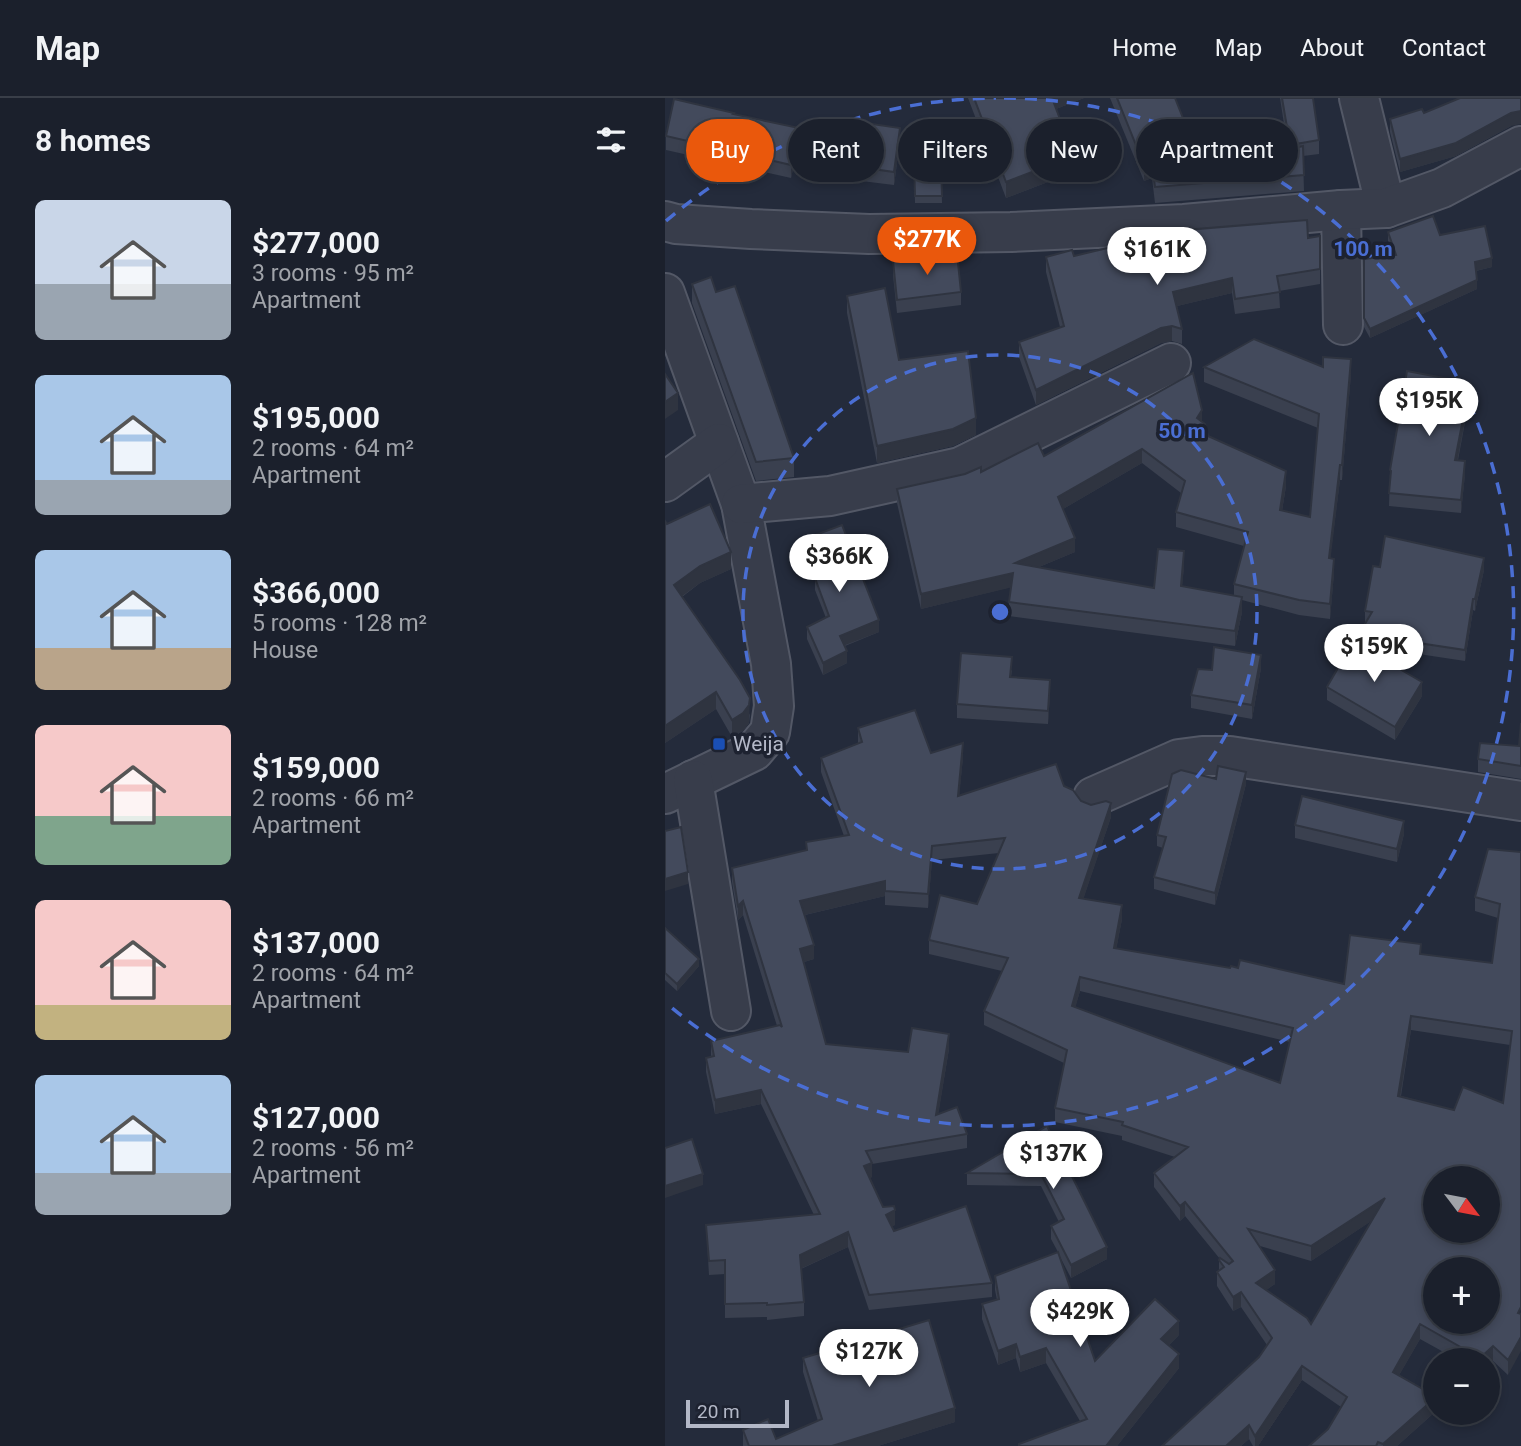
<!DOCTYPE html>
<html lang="en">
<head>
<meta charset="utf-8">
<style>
  body { margin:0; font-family:Roboto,sans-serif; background:#242834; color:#f1f3f6; height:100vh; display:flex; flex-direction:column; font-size:26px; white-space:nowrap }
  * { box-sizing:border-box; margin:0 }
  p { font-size:23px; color:#a0a3a9 }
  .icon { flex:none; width:38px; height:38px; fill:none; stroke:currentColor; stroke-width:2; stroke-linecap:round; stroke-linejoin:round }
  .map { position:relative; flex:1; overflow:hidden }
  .details { display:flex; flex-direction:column; background:#1b202c; width:665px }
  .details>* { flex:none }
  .guide { position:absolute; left:21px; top:21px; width:665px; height:63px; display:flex; gap:14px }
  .needle { width:46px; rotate:122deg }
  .buttons { position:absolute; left:758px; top:1068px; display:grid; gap:14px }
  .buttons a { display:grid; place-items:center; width:77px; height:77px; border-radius:50%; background:#1b202c; box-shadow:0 4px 10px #0003,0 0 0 2px #393e48; font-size:35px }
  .scale { position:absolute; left:21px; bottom:18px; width:103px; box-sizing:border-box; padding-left:7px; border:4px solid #b3b8c7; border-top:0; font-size:19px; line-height:24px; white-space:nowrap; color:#b3b8c7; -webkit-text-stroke:5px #1d2230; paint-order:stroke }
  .price { position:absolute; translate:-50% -60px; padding:0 16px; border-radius:24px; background:#fff; color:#222; font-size:23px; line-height:46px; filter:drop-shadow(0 2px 4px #0008) }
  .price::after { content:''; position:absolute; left:50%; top:42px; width:21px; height:16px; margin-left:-10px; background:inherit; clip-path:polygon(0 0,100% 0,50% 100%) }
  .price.current { background:#ea580c; color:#fff }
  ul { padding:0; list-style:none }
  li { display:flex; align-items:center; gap:21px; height:175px; padding:0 35px }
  li span { display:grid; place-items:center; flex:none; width:196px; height:140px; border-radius:10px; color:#555 }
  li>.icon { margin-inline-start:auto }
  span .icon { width:84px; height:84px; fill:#fffc; stroke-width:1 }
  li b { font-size:30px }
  h2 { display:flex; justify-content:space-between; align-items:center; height:84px; padding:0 35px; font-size:30px }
  .pill { padding:0 24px; border-radius:32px; background:#1b202c; box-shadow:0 4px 10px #0003,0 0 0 2px #393e48; font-size:24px; line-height:63px }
  .pill.current { background:#ea580c; color:#fff }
  header { display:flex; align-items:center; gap:42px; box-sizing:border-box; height:98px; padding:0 35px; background:#1b202c; border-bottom:2px solid #393e48 }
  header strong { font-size:33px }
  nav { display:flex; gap:38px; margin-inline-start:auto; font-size:24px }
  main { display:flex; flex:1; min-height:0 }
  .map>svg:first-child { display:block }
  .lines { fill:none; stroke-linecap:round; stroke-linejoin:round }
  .minor-casing { stroke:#535866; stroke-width:42 }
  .minor { stroke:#383d4b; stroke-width:38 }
  .wall { fill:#3a404f; fill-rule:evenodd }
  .shaded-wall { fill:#2f3440 }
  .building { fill:#434a5c; stroke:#2f3440; stroke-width:2; fill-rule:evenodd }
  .ring { fill:none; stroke:#4a6ed3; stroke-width:3.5; stroke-dasharray:12 9 }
  .transit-dot { fill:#1a4fb4; stroke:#1d2230; stroke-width:2.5 }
  .labels { text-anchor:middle; stroke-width:7; stroke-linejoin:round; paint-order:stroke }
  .poi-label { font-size:21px; fill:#b3b8c7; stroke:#1d2230; text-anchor:start }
  .centre { fill:#4a6ed3; stroke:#1d2230; stroke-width:3.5 }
  .ring-label { font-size:21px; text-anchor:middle; font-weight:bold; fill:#4a6ed3; stroke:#1d2230; stroke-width:7; stroke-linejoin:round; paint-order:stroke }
</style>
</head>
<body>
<header>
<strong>Map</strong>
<nav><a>Home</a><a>Map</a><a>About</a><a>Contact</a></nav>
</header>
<main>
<section class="details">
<h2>8 homes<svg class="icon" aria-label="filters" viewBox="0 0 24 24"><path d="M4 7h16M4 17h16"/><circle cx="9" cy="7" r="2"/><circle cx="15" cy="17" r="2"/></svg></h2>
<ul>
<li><span style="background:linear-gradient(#c9d6e8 60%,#9aa5b1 0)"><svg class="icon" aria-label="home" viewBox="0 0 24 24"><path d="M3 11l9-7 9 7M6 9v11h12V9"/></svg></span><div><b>$277,000</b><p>3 rooms · 95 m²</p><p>Apartment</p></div></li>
<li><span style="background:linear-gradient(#a9c7e8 75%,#9aa5b1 0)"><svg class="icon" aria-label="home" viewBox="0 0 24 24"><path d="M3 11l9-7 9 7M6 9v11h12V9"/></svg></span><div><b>$195,000</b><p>2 rooms · 64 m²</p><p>Apartment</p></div></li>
<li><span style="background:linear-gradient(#a9c7e8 70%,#b9a48a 0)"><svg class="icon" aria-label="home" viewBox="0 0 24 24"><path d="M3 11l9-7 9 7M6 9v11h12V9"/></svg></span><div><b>$366,000</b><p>5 rooms · 128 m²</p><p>House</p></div></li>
<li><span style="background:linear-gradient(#f6c9c9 65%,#7fa58c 0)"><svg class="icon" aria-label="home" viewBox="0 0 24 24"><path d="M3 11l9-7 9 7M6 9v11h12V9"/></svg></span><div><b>$159,000</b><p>2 rooms · 66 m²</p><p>Apartment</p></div></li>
<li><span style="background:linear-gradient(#f6c9c9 75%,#c2b280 0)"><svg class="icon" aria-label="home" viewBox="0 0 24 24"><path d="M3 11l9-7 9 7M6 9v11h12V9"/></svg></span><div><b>$137,000</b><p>2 rooms · 64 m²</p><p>Apartment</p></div></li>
<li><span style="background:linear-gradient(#a9c7e8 70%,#9aa5b1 0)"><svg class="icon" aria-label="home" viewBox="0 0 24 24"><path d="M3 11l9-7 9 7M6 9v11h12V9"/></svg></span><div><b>$127,000</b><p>2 rooms · 56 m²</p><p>Apartment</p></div></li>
</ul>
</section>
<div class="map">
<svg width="856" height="1348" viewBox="0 0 856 1348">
  <rect width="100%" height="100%" fill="#242b3b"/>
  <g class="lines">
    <defs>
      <g id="minor">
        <polyline points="694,0 721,110"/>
        <polyline points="676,112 678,227"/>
        <polyline points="0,123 11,126 86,131 204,136 346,134 519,126 676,112 721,110 777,90 856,48"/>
        <polyline points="0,195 76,406 106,566 109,608 105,634 89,653 0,696"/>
        <polyline points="0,384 54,345"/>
        <polyline points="76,406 165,398 295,369 506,265"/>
        <polyline points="28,682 66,913"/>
        <polyline points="428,699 514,661 537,658 565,658 856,703"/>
      </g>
    </defs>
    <use href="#minor" class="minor-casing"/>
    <use href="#minor" class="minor"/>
  </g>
  <g class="wall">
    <polygon points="303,0 419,0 391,11 409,74 341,100"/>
    <polygon points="445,0 510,0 534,72 623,52 615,0 648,0 654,42 654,56 638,58 639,93 490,105 487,80 479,83"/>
    <polygon points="759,15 846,28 791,58 735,74 725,34 725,21"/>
    <polygon points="69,16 134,44 126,80 1,52 1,38"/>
    <polygon points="235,43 229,87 180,81 180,67"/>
    <polygon points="276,63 277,105 250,105 249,64"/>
    <polygon points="723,134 775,137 827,169 811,173 812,191 705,240 699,229 699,161 728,157 723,143"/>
    <polygon points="655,138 655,186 614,193 615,210 570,216 567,195 512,208 517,231 517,246 507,243 496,245 371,307 354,259 354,244 395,229 381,174 381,159 409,158 643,140"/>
    <polygon points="228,163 296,194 296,207 232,215 228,177"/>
    <polygon points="27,186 51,194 129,360 129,379 91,383 27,205"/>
    <polygon points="182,198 234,262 311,337 288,348 212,365 182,215"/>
    <path d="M539,269H658L686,276L677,382H675L665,460L669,475L665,521L634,517L577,502V514L570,548L344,518V504L346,489L256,511L232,405V391L316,374L379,358L537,323L543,338L621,388L617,413L645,419L653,330L539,284ZM477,365L516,395L511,414V429L579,448L569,486V498L517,488L519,468L489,490L374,469L410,454L398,411Z"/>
    <polygon points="805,297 793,362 800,376 796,415 724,408 725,372"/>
    <polygon points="2,426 66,471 35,485 17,499 85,617 84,625 78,633 67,639 51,611 0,645"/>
    <polygon points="145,439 214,534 180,548 182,565 158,577 142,541 142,529 161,520 150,492 150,480 155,479 145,451"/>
    <polygon points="715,469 819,472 810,513 808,512 800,563 694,547 757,598 730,642 662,602 662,589 694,547 694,536 700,525 700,513"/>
    <polygon points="596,570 587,621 526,610 526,597 547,572"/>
    <polygon points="347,572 346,579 385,595 383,626 292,620 292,606"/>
    <polygon points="856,625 856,681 813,674 813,661 854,648"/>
    <path d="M193,630L266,655L298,659L294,698L399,688L416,703L446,719L418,801L457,821L451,851L565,870H573L679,886L756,856L827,865L833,820L810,813V799L856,754L843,1277L828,1263L793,1262L755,1241L734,1277L770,1298V1314L732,1348H644L663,1331L676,1309L637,1282L593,1348H588L584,1341L576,1348H497L594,1259L602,1247L576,1209L568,1213L552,1188V1174L554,1173V1162L555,1161L520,1118L515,1123L489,1089V1075L510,1059L457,1042V1038L390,1024V1010L399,965L319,927V913L337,873L264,856V842L312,806L334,755L267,762L263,810L220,807V798L140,817L149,861L139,864L161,946L243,954L284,951L273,1016L302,1036V1050L207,1066V1079L204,1080L218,1109L230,1127L227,1128L229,1133L327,1185V1199L204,1212L183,1149L136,1171L139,1204V1218L102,1222V1219L60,1220V1176L44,1177L41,1127L149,1117L96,1006L50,1016L41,974V960L46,959V943L112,928L78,817L73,822L67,784V770L141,752V744L179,738L156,674V660L193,646ZM415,893L625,944L615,985L410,909ZM746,932L845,947L838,1005L789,1012L736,998ZM706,1123L646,1226L601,1192L610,1186L595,1148L646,1163Z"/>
    <polygon points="551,681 581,686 550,807 489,791 489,779 498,750 492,748 492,737"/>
    <polygon points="630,727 739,736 732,764 630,740"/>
    <polygon points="0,830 34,868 12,893 0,882"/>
    <polygon points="382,1028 442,1161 406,1180 394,1157 430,1263 514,1237 504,1247 514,1270 452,1348 354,1348 354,1346 415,1323 381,1265 355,1274 351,1260 333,1267 317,1221 317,1206 332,1202 330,1192 330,1178 393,1154 386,1141 386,1128 394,1124 376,1088 302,1087 302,1075"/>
    <polygon points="138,1260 290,1324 213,1348 78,1348 78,1332 111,1341 153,1323 138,1274"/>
  </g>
  <g class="shaded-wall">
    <polygon points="386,0 419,0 386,13"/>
    <polygon points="856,13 856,26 846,28 791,58 735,74 735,61 846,15"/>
    <polygon points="134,30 134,44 126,80 126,67"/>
    <polygon points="235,30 235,43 229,87 229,74"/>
    <polygon points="409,58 409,74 341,100 341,84"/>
    <polygon points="487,64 487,80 479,83 479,67"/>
    <polygon points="827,160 827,169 810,173 810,164"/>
    <polygon points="567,180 567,195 508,209 508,194"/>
    <polygon points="812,182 812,191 705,240 705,231"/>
    <polygon points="507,228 507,243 496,245 371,307 371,292 496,230"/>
    <polygon points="686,261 686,276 677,382 677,367"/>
    <polygon points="805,285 805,297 790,375 790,362"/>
    <polygon points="13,295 13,312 0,321 0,304"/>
    <polygon points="537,312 537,327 532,320"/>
    <polygon points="311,320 311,337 288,348 212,365 212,348"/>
    <polygon points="477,351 477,365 393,414 393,399"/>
    <polygon points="800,363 800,376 796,415 796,402"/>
    <polygon points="675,367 675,382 664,474 664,460"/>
    <polygon points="621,373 621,388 615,426 615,412"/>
    <polygon points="410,440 410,454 350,479 350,465"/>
    <polygon points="519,453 519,468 516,502 516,488"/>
    <polygon points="66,454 66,471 35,485 9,504 9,487 35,468"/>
    <polygon points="819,460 819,472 810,513 810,501"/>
    <polygon points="669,461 669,475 665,521 665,506"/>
    <polygon points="348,475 348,489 256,511 256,496"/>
    <polygon points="577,499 577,514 570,548 570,533"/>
    <polygon points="808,501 808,512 800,563 800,552"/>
    <polygon points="214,522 214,534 175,549 175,538"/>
    <polygon points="182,553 182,565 158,577 158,565"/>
    <polygon points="596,557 596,570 587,621 587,607"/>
    <polygon points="385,582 385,595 383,626 383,613"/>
    <polygon points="757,584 757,598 730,642 730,629"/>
    <polygon points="51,594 51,611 0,645 0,628"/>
    <polygon points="85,600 84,625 78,633 67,639 67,622"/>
    <polygon points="298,645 298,659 293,713 293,698"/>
    <polygon points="581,674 581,686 550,807 550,795"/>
    <polygon points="446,705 446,719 414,814 414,800"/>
    <polygon points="739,723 739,736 732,764 732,751"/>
    <polygon points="267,748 267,762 263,810 263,796"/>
    <polygon points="23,774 23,786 0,793 0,781"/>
    <polygon points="220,783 220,798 135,818 135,803"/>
    <polygon points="78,803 78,817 73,822 73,808"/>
    <polygon points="457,807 457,821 449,864 449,850"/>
    <polygon points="149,847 149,861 135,865 135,851"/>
    <polygon points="34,861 34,868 12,893 12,886"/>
    <polygon points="415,879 415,893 407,922 407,908"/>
    <polygon points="746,918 746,932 733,1012 733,998"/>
    <polygon points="284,936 284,951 271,1031 271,1017"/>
    <polygon points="96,992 96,1006 50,1016 50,1002"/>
    <polygon points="207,1065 207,1079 199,1083 199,1068"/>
    <polygon points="38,1076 38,1087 0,1100 0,1088"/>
    <polygon points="720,1100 720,1114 646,1163 646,1148"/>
    <polygon points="520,1104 520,1118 515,1123 515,1108"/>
    <polygon points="230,1112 230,1127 221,1131 221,1117"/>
    <polygon points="183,1134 183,1149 135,1171 135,1157"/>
    <polygon points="442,1149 442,1161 406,1180 406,1167"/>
    <polygon points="610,1172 610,1186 591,1199 591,1185"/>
    <polygon points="576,1194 576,1209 568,1213 568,1199"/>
    <polygon points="514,1223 514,1237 496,1255 496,1241"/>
    <polygon points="755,1226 755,1241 728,1288 728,1274"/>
    <polygon points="856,1239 856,1253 843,1277 843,1262"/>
    <polygon points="351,1246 351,1260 333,1267 333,1253"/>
    <polygon points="828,1248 828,1263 822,1267 822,1262 815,1262 815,1260"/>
    <polygon points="381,1250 381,1265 355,1274 355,1259"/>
    <polygon points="514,1256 514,1270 452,1348 441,1348"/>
    <polygon points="637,1268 637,1282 593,1348 590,1348 590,1338"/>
    <polygon points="770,1300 770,1314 732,1348 718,1348 718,1346"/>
    <polygon points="290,1310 290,1324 213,1348 167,1348"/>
    <polygon points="584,1327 584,1341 576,1348 561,1348"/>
  </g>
  <g class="building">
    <polygon points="309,0 387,0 409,58 341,84"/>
    <polygon points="452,0 510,0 531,53 534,72 638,48 639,77 490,89 487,64 479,67"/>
    <polygon points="617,0 648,0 654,42 625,47"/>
    <polygon points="795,0 856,0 856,13 846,15 791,45 735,61 725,21 757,11 759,15"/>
    <polygon points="9,1 69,15 68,16 134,30 126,67 1,38"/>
    <polygon points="186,23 235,30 229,74 180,67"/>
    <polygon points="276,63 277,98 250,98 249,64"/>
    <polygon points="768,118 775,137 820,128 827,160 810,164 812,182 705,231 699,220 699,161 731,157 723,134"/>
    <polygon points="642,122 643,140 655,138 655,171 612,178 615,194 570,201 567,180 508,194 517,231 507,228 496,230 371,292 354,244 399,228 381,159 407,152 409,158 497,137 496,134"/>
    <polygon points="292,155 296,194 232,202 228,163"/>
    <polygon points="46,179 51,194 70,188 129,360 91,364 27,186"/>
    <polygon points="220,190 234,262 303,253 311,320 288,331 212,348 182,198"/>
    <polygon points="589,241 658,269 658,259 686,261 677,367 675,367 664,460 669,461 665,506 634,502 569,486 583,434 511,414 520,383 477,351 393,399 410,440 350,465 489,490 493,451 519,453 516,488 577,499 570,533 344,504 348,475 256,496 232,391 300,376 316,369 316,374 373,345 379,358 528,275 537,312 532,320 540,326 543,338 621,373 615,412 645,419 654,316 539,269"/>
    <polygon points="742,273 805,285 790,362 800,363 796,402 724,395 726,373 725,372"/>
    <polygon points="0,276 13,295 0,304"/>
    <polygon points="45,406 66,454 35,468 9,487 75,582 85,600 84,607 78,615 67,622 51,594 0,628 0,423 2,426"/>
    <polygon points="177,427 214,522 175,538 182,553 158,565 142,529 164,518 150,480 159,477 145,439"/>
    <polygon points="720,438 819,460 810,501 808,501 800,552 694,536 707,514 700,513 708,468 715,469"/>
    <polygon points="688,544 757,584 730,629 662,589"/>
    <polygon points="549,549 596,557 587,607 526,597 533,571 547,572"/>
    <polygon points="296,555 347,559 345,579 385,582 383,613 292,606"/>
    <path d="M250,612L266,655L298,645L293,698L391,666L399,688L408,692L416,703L426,707L441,703L446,705L414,800L457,807L449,850L565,870L566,868L573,870L575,862L679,886L685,837L756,846L755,856L827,865L835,806L810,799L823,751L856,754V1209L853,1215L856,1216V1239L843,1262L828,1248L815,1260L755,1226L728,1274L770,1298V1300L718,1346L713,1344L711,1348H644L663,1331L682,1299L637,1268L590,1338L584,1327L561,1348H497L594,1259L607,1240L576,1194L568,1199L552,1174L559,1169L554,1162L555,1160L564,1166L568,1163L520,1104L515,1108L489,1075L523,1049L457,1027L458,1024L390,1010L402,952L319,913L343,860L264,842L275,797L312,806L340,740L267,748L263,796L220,793V783L135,803L149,847L135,851L161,946L243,954L247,930L284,936L271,1017L292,1009L302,1036L201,1053L207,1065L199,1068L218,1109L229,1108L230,1112L221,1117L229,1133L301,1108L327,1185L204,1197L183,1134L135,1157L139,1204L102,1207V1205L60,1206V1162L44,1163L41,1127L155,1116L96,992L50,1002L41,960L49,958L46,943L115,927L117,929L78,803L73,808L67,770L142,752L141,744L184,737L156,660L197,644L193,630ZM415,879L628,930L615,985L407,908ZM746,918L847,933L838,1005L798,989L789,1012L733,998ZM770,1080H822V1132H770ZM720,1100L646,1226L642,1220L591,1185L610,1172L583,1131L646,1148ZM770,1171H822V1223H770Z"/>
    <polygon points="856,625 856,668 813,661 815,645 854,648"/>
    <polygon points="553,668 581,674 550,795 489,779 501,739 492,737 507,676 516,672 551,681"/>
    <polygon points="637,698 739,723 732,751 630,727"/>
    <polygon points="16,729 23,774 0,781 0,733"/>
    <polygon points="0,830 34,861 12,886 0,875"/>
    <polygon points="382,1028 442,1149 406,1167 386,1128 399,1121 376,1076 302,1075"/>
    <polygon points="27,1041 38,1076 0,1088 0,1050"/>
    <polygon points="393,1154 430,1263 490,1201 514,1223 496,1241 514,1256 441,1348 354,1348 354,1346 422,1321 381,1250 355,1259 351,1246 333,1253 317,1206 334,1201 330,1178"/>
    <polygon points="264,1222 290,1310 167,1348 84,1348 78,1332 103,1321 111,1341 157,1321 138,1260"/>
  </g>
  <g class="ring">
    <circle cx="335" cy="514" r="257"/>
    <path d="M1 123A514 514 0 0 1 331 0M339 0A514 514 0 1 1 1 905"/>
  </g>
  <rect class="transit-dot" x="47" y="639" width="14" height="14" rx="3.5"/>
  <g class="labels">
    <g class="poi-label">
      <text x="68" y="653">Weija</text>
    </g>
  </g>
  <circle cx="335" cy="514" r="10" class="centre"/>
  <g class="ring-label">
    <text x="698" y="158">100 m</text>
    <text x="517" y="340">50 m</text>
  </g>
</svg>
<div class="buttons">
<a><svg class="needle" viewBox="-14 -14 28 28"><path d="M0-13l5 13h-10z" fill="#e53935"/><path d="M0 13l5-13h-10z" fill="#a0a3a9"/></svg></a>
<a>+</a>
<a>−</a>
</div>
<div class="scale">20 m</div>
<b class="price current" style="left:262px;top:179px">$277K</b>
<b class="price" style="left:492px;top:189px">$161K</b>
<b class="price" style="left:764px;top:340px">$195K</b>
<b class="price" style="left:174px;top:496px">$366K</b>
<b class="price" style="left:709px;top:586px">$159K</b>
<b class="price" style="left:388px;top:1093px">$137K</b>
<b class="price" style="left:415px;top:1251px">$429K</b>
<b class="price" style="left:204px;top:1291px">$127K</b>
<div class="guide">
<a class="pill current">Buy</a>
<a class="pill">Rent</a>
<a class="pill">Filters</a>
<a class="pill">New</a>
<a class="pill">Apartment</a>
</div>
</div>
</main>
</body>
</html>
